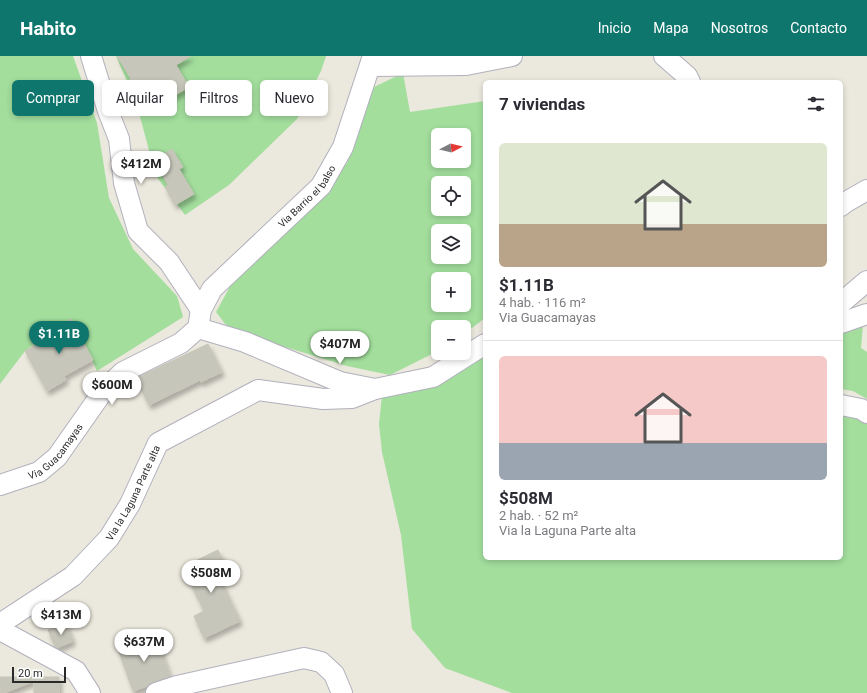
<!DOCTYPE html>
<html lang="es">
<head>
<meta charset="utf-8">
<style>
  body { margin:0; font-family:Roboto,sans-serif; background:#f7f7f7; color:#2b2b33; height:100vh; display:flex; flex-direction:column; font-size:15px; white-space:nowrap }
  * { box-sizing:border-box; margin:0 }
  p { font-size:13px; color:#7c7c81 }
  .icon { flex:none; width:22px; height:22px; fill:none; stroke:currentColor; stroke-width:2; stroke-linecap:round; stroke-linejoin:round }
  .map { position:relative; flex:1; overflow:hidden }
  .drawer { position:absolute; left:483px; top:24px; width:360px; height:480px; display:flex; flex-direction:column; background:#fff; border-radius:6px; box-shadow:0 2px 6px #0003 }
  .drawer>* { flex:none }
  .top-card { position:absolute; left:12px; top:24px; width:380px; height:36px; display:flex; gap:8px }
  .needle { width:26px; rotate:83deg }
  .buttons { position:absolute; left:431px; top:72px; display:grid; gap:8px }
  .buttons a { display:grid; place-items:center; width:40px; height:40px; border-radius:6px; background:#fff; box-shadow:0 2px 6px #0003; font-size:20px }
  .scale { position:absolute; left:12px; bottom:10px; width:54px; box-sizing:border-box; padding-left:4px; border:2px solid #2a2a2a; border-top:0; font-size:11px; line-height:14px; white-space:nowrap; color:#2a2a2a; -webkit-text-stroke:3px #fff; paint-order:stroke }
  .price { position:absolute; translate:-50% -34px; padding:0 9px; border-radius:14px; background:#fff; color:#222; font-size:13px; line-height:26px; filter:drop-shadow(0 1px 2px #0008) }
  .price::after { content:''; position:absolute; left:50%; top:24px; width:12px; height:9px; margin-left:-6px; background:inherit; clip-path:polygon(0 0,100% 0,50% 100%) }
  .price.selected { background:#0f766e; color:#fff }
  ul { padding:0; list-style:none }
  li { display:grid; align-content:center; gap:8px; height:212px; padding:0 16px }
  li+li { border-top:1px solid #e1e1e2 }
  li span { display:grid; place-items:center; height:124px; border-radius:6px; color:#555 }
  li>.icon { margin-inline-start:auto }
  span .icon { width:72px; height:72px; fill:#fffc; stroke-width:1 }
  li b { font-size:17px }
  h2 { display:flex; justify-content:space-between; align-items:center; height:48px; padding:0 16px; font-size:17px }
  .chip { padding:0 14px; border-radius:6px; background:#fff; box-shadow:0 2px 6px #0003; font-size:14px; line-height:36px }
  .chip.selected { background:#0f766e; color:#fff }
  header { display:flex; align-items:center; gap:24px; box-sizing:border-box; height:56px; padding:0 20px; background:#0f766e; color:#fff }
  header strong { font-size:19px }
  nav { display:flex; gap:22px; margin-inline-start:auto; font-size:14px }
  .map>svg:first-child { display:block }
  .green { fill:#a3de9d; fill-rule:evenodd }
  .building { fill:#c7c6bb; stroke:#c6c5b7; filter:url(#shadow) }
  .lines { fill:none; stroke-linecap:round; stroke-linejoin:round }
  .minor-casing { stroke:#b1b0bd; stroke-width:22 }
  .minor { stroke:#fff; stroke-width:20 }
  .labels { text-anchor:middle; stroke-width:4; stroke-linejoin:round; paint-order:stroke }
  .street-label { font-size:10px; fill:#2a2a2a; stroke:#fff }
</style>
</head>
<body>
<header>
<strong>Habito</strong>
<nav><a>Inicio</a><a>Mapa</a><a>Nosotros</a><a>Contacto</a></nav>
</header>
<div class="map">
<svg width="867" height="637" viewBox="0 0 867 637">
  <defs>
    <filter id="shadow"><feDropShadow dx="2.5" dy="4.5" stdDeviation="2" flood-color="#0004"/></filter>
  </defs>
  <rect width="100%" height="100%" fill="#ebe8dd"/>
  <g class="green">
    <polygon points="0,0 73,0 97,67 109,142 133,193 177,240 183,261 97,315 85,290 70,263 25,295 0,328"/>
    <polygon points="116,0 326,0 321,15 297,63 229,129 185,159 156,120 136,46"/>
    <path d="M403,17L410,56L485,45V262L464,278V271H438V295L390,319L347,310L269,286L226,269L216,256L232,227L347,107L358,76L372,32ZM438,79H464V105H438ZM438,127H464V153H438ZM438,175H464V201H438ZM438,223H464V249H438Z"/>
    <polygon points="863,268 861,292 867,296 867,343 853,335 841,333 841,276"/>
    <polygon points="485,292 485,502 841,502 841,352 867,367 867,637 512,637 445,612 412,573 401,479 382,396 379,368 382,339"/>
  </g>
  <g class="building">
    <polygon points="117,0 191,0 176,9 189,31 170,42 162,28 139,42 129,24 131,23"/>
    <polygon points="172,93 183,111 179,113 194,138 175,149 165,131 168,129 154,104"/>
    <polygon points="71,263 93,304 64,320 66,324 47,335 25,295 54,279 51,274"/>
    <polygon points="208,288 222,316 201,326 200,324 149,349 136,322"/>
    <polygon points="218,494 229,517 219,521 240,565 204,582 194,560 204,555 183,511"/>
    <polygon points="66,567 73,585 57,592 55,591 48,574"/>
    <polygon points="156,580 170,620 152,626 147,630 133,635 118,593"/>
    <polygon points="0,621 59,621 59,637 34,637 34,625 4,637 0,637"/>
  </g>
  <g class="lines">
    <defs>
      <g id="minor">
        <polyline points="91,0 108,55 119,83 124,127 138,175 169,206 201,254"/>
        <polyline points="664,0 687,20 690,26"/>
        <polyline points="370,10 466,9 512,0"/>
        <polyline points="841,150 846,146 867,134"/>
        <polyline points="841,247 867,225"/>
        <polyline points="841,267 867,258"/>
        <polyline points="198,272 245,286 340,326 375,333 433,321 485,288"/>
        <polyline points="841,349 861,353 867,357"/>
        <path id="s1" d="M0,429L39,416L57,401L104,334L123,316L181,287L198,272L201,254L212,233L321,130L343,91L373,0"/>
        <path id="s2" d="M0,568L73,520L109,482L130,448L158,387L258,334L323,343L352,342L375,333"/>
        <polyline points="0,574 76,615 90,637"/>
        <polyline points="156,637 177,630 304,602 321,606 334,618 342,637"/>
      </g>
    </defs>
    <use href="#minor" class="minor-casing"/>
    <use href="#minor" class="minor"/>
  </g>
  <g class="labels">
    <g class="street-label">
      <text dy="4" stroke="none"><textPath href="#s1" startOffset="435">Via Barrio el balso</textPath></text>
      <text dy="4" stroke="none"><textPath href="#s1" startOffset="67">Via Guacamayas</textPath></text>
      <text dy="4" stroke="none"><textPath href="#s2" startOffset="191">Via la Laguna Parte alta</textPath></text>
    </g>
  </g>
</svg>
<div class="buttons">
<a><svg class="needle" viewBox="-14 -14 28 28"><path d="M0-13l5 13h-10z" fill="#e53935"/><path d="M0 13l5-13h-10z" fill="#7c7c81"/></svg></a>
<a><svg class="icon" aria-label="locate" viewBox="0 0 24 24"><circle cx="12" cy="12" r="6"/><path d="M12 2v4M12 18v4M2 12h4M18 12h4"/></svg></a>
<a><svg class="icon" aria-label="layers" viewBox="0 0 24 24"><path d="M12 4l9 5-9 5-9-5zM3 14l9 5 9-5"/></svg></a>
<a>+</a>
<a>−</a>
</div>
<div class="scale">20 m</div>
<b class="price" style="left:141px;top:129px">$412M</b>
<b class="price selected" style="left:59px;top:299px">$1.11B</b>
<b class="price" style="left:340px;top:309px">$407M</b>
<b class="price" style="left:112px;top:350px">$600M</b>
<b class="price" style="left:211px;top:538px">$508M</b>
<b class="price" style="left:61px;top:580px">$413M</b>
<b class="price" style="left:144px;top:607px">$637M</b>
<div class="top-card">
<a class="chip selected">Comprar</a>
<a class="chip">Alquilar</a>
<a class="chip">Filtros</a>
<a class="chip">Nuevo</a>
</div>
<section class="drawer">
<h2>7 viviendas<svg class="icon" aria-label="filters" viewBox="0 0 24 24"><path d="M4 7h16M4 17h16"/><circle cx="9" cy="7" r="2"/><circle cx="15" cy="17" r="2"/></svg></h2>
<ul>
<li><span style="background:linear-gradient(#dfe7d0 65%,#b9a48a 0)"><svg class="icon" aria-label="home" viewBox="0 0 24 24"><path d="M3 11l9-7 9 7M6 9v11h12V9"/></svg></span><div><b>$1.11B</b><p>4 hab. · 116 m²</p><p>Via Guacamayas</p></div></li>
<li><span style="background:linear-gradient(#f6c9c9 70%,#9aa5b1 0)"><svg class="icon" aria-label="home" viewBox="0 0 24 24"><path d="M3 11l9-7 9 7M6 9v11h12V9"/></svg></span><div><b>$508M</b><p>2 hab. · 52 m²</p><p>Via la Laguna Parte alta</p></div></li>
</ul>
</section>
</div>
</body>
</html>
